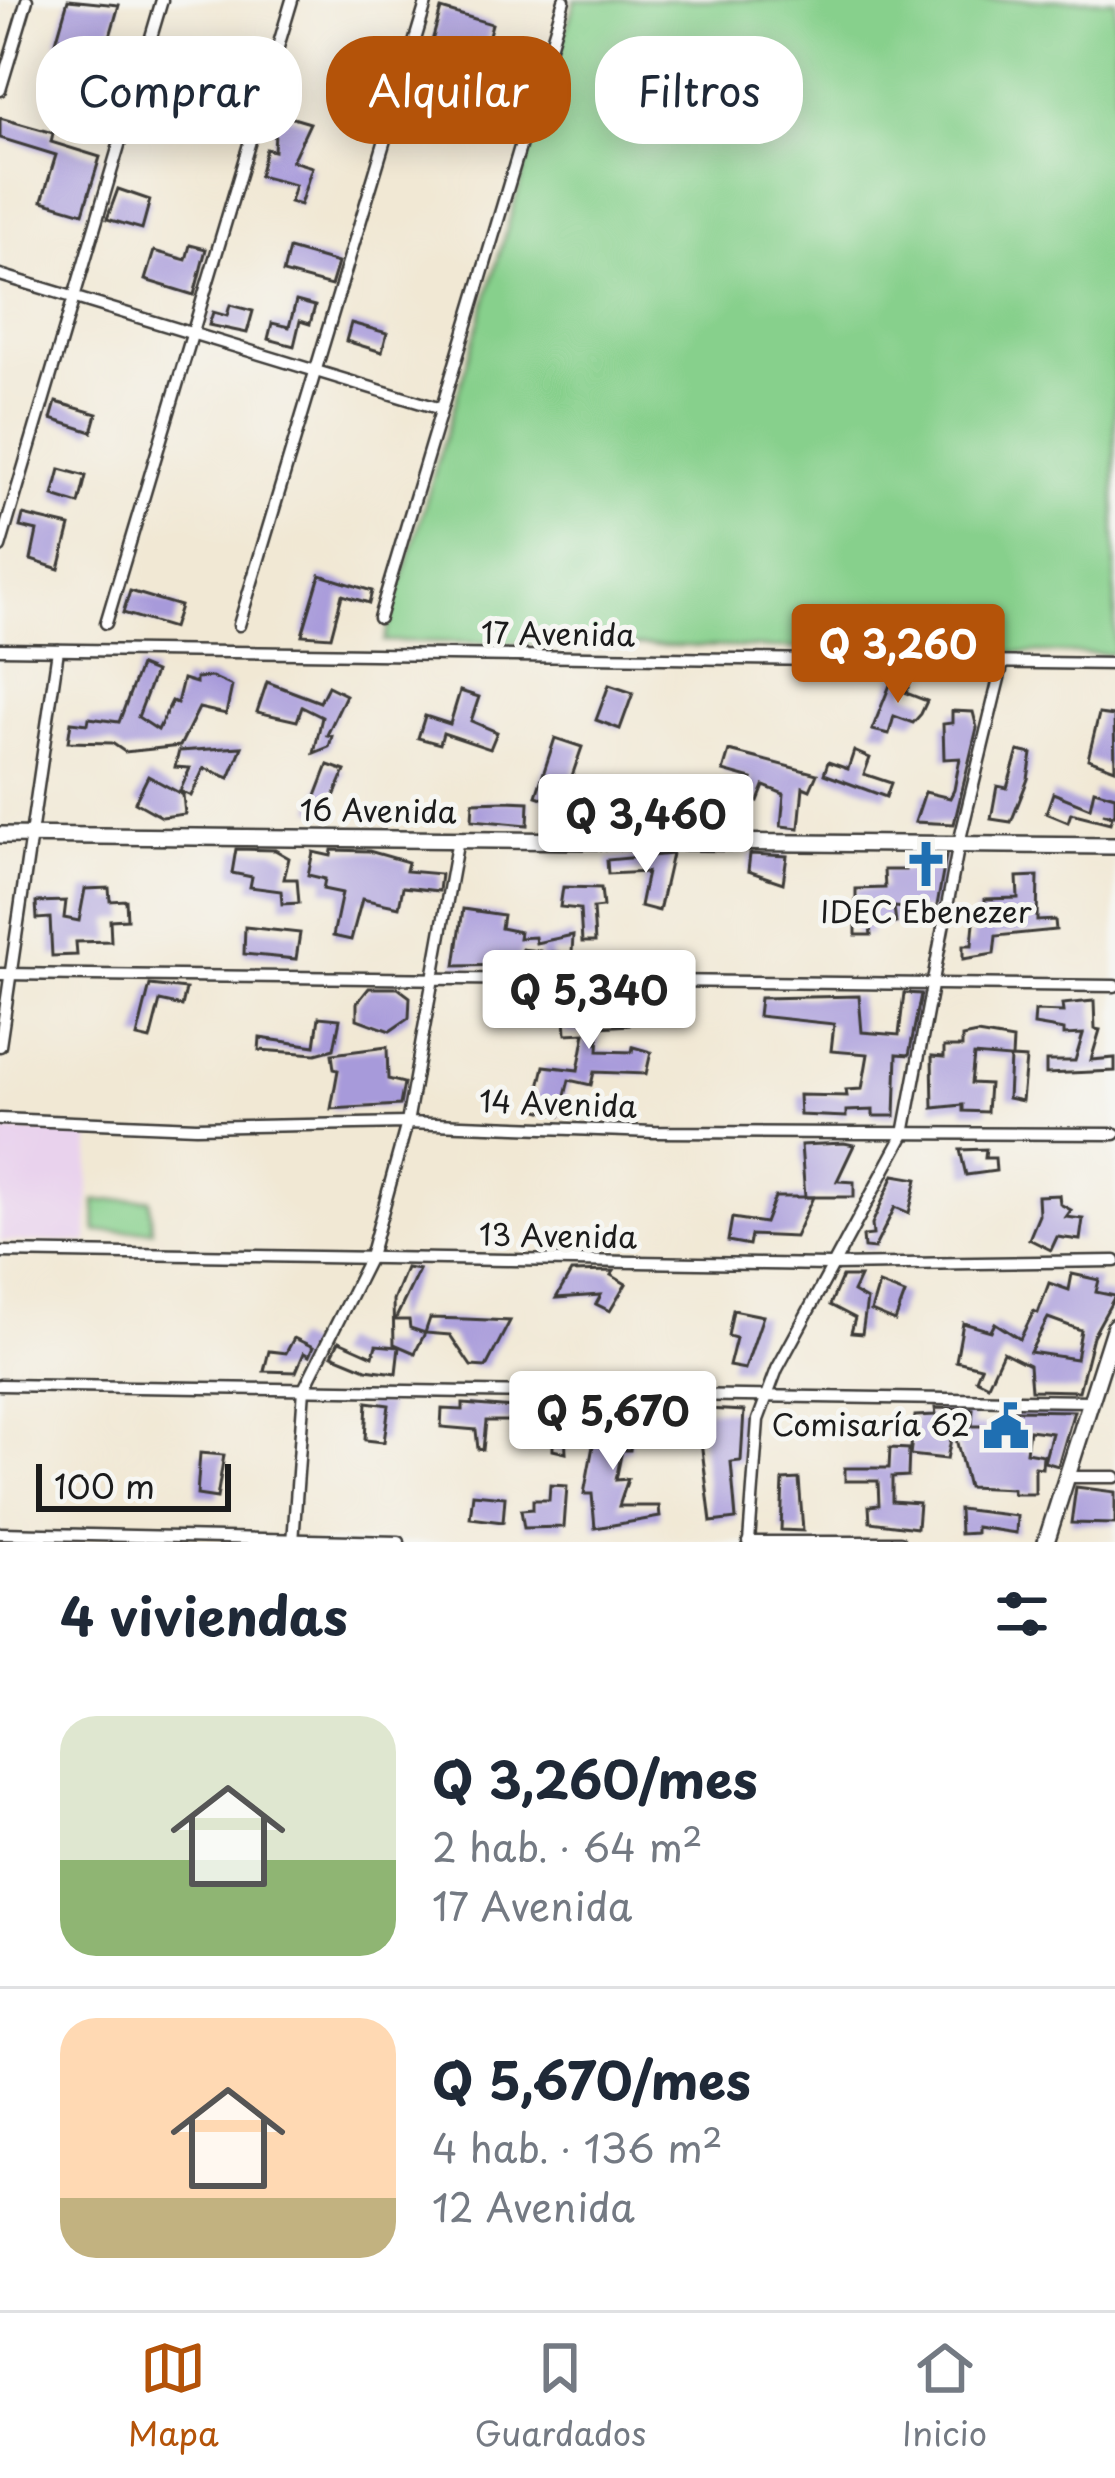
<!DOCTYPE html>
<html lang="es">
<head>
<meta charset="utf-8">
<style>
  body { margin:0; font-family:"Playpen Sans",sans-serif; background:#f2f2f3; color:#1f2937; height:100vh; display:flex; flex-direction:column; font-size:45px; white-space:nowrap }
  * { box-sizing:border-box; margin:0 }
  p { font-size:39px; color:#747a83 }
  .icon { flex:none; width:66px; height:66px; fill:none; stroke:currentColor; stroke-width:2; stroke-linecap:round; stroke-linejoin:round }
  .map { position:relative; height:1542px; overflow:hidden }
  .side { display:flex; flex-direction:column; background:#fff; flex:1 }
  .side>* { flex:none }
  .guide { position:absolute; left:36px; top:36px; width:1044px; height:108px; display:flex; gap:24px }
  .scale { position:absolute; left:36px; bottom:30px; width:195px; box-sizing:border-box; padding-left:12px; border:6px solid #1c1c1c; border-top:0; font-size:33px; line-height:42px; white-space:nowrap; color:#1c1c1c; -webkit-text-stroke:9px #f6f6f2; paint-order:stroke }
  .price { position:absolute; translate:-50% -102px; padding:0 27px; border-radius:12px; background:#fff; color:#222; font-size:39px; line-height:78px; filter:drop-shadow(0 3px 6px #0008) }
  .price::after { content:''; position:absolute; left:50%; top:72px; width:36px; height:27px; margin-left:-18px; background:inherit; clip-path:polygon(0 0,100% 0,50% 100%) }
  .price.on { background:#b45309; color:#fff }
  ul { padding:0; list-style:none }
  li { display:flex; align-items:center; gap:36px; height:300px; padding:0 60px }
  li+li { border-top:3px solid #e0e1e3 }
  li span { display:grid; place-items:center; flex:none; width:336px; height:240px; border-radius:36px; color:#555 }
  li>.icon { margin-inline-start:auto }
  span .icon { width:144px; height:144px; fill:#fffc; stroke-width:1 }
  li b { font-size:51px }
  h2 { display:flex; justify-content:space-between; align-items:center; height:144px; padding:0 60px; font-size:51px }
  .tag { padding:0 42px; border-radius:48px; background:#fff; box-shadow:0 6px 30px #0003; font-size:42px; line-height:108px }
  .tag.on { background:#b45309; color:#fff }
  .tabs { display:flex; justify-content:space-around; align-items:center; height:168px; border-top:3px solid #e0e1e3; background:#fff; font-size:33px; color:#747a83 }
  .tabs a { display:grid; justify-items:center; gap:6px }
  .tabs .on { color:#b45309 }
  .map>svg:first-child { display:block }
  .built { fill:#e9d2ed }
  .green { fill:#87d08c; stroke:#527654; stroke-width:3 }
  .building { fill:#a79ada; fill-rule:evenodd }
  .lines { fill:none; stroke-linecap:round; stroke-linejoin:round }
  .street-casing { stroke:#3c3b38; stroke-width:15 }
  .secondary-casing { stroke:#3c3b38; stroke-width:20 }
  .street { stroke:#fff; stroke-width:10 }
  .secondary { stroke:#fff; stroke-width:15 }
  .labels { text-anchor:middle; stroke-width:10; stroke-linejoin:round; paint-order:stroke }
  .street-label { font-size:30px; fill:#1c1c1c; stroke:#f6f6f2 }
  .poi-label { font-size:30px; fill:#1c1c1c; stroke:#f6f6f2 }
</style>
</head>
<body>
<div class="map">
<svg width="1115" height="1542" viewBox="0 0 1115 1542">
  <rect width="100%" height="100%" fill="#f6f6f2"/>
  <filter id="ink" filterUnits="userSpaceOnUse"><feTurbulence type="fractalNoise" baseFrequency=".00833" numOctaves="2"/><feDisplacementMap in="SourceGraphic" scale="24" xChannelSelector="R" yChannelSelector="G"/><feConvolveMatrix kernelMatrix="1 2 1 2 8 2 1 2 1" color-interpolation-filters="sRGB"/></filter>
  <filter id="wash" filterUnits="userSpaceOnUse"><feTurbulence type="fractalNoise" baseFrequency=".004" numOctaves="4" result="noise"/><feDisplacementMap in="SourceGraphic" scale="48" xChannelSelector="R" yChannelSelector="G"/><feGaussianBlur stdDeviation="2.7" result="paint"/><feColorMatrix in="noise" values="0 0 0 0 0 0 0 0 0 0 0 0 0 0 0 0 0 1.4 0 .05"/><feComposite in="paint" operator="in"/></filter>
  <g filter="url(#wash)">
    <rect width="100%" height="100%" fill="#f1e8d4"/>
    <polygon class="built" points="0,1131 90,1132 88,1242 0,1241"/>
    <g class="green">
      <polygon points="575,0 1115,0 1115,654 384,641"/>
      <polygon points="150,1199 152,1230 96,1232 95,1201"/>
    </g>
    <g id="blocks">
      <g class="building">
        <polygon points="68,0 119,5 107,47 81,40 80,46 56,42"/>
        <polygon points="441,9 492,24 474,88 453,82 443,115 422,109 432,76 423,73"/>
        <polygon points="208,80 237,89 234,98 251,103 247,116 202,101"/>
        <polygon points="276,113 310,123 292,161 312,167 300,205 290,202 295,185 259,176 266,149 274,151"/>
        <polygon points="0,118 53,133 51,142 100,157 83,213 42,201 56,155 0,138"/>
        <polygon points="118,189 150,200 142,229 107,219"/>
        <polygon points="190,245 206,249 194,295 145,280 154,251 186,260"/>
        <polygon points="289,249 338,263 331,286 283,273"/>
        <polygon points="296,301 315,306 310,324 300,321 294,346 268,339 272,323 289,327"/>
        <polygon points="230,305 253,311 247,333 209,325 213,312 227,316"/>
        <polygon points="351,323 387,333 382,352 346,341"/>
        <polygon points="56,402 97,414 92,432 51,419"/>
        <polygon points="60,469 86,476 79,504 53,496"/>
        <polygon points="23,515 70,526 59,569 31,560 37,531 20,527"/>
        <polygon points="320,575 372,591 369,603 342,595 331,637 302,635"/>
        <polygon points="130,591 180,606 173,628 123,613"/>
        <polygon points="140,666 155,672 138,717 158,730 172,701 177,703 183,679 196,683 196,678 212,677 232,686 226,714 199,708 180,746 125,752 112,743 68,742 71,722 88,724 89,718 119,722"/>
        <polygon points="894,675 910,683 906,693 927,701 921,714 913,723 894,716 889,734 872,730"/>
        <polygon points="267,682 320,702 328,686 346,695 327,735 332,736 329,747 314,753 322,717 302,707 297,721 257,712"/>
        <polygon points="609,685 633,693 620,729 596,720"/>
        <polygon points="460,691 479,697 471,721 497,732 490,749 443,733 440,744 418,738 425,716 450,724"/>
        <polygon points="952,711 973,712 977,728 954,824 915,822 925,792 950,798 954,790 960,758 944,759 943,724 952,723"/>
        <polygon points="1099,714 1114,716 1115,769 1088,759"/>
        <polygon points="555,738 582,747 572,776 601,785 592,814 536,796"/>
        <polygon points="242,747 229,778 204,768 191,796 180,791 190,768 175,767 179,751"/>
        <polygon points="729,751 817,774 810,790 803,787 799,828 781,826 784,794 764,786 758,801 745,796 752,779 723,771"/>
        <polygon points="854,751 870,758 864,774 891,783 886,797 824,774 828,762 848,769"/>
        <polygon points="1018,751 1032,754 1028,779 1011,822 991,819 997,786 1007,788"/>
        <polygon points="328,765 345,771 326,815 311,809"/>
        <polygon points="148,776 183,795 185,814 162,817 135,802"/>
        <polygon points="667,787 700,795 696,821 678,818 675,828 655,821"/>
        <polygon points="1094,790 1115,796 1115,815 1103,813 1112,816 1110,823 1071,813 1068,822 1046,813 1053,793 1090,808"/>
        <polygon points="506,801 529,802 528,825 472,820 473,802"/>
        <polygon points="236,849 275,850 289,858 284,879 297,879 299,903 282,904 281,891 250,887 252,877 232,873"/>
        <polygon points="332,850 369,851 408,862 406,871 441,874 439,891 403,887 399,907 362,899 351,940 333,936 342,893 323,889 325,879 308,875 313,852 331,856"/>
        <polygon points="672,854 659,911 640,906 647,872 608,874 607,860"/>
        <polygon points="750,854 787,856 783,883 748,871"/>
        <polygon points="904,856 946,856 936,911 894,907 896,923 870,926 871,935 856,935 856,889 885,888 884,870 905,870"/>
        <polygon points="1038,876 1037,921 1055,920 1056,930 996,936 994,954 963,959 963,945 972,945 975,911 985,912 985,899 1018,898 1017,877"/>
        <polygon points="563,887 601,888 603,907 593,908 595,942 582,942 580,909 560,907"/>
        <polygon points="109,888 110,901 126,900 127,919 110,920 111,941 76,942 77,955 52,956 50,918 37,919 36,902 66,901 64,918 79,921 85,889"/>
        <polygon points="463,909 503,915 501,928 520,932 519,938 535,937 536,943 573,935 572,953 552,952 553,965 541,966 540,951 522,949 515,965 455,966"/>
        <polygon points="245,927 300,933 296,959 244,954"/>
        <polygon points="150,985 186,989 182,1006 160,1001 150,1040 137,1037"/>
        <polygon points="369,988 398,988 410,997 409,1018 390,1031 357,1019 357,1003"/>
        <polygon points="904,993 921,994 909,1055 897,1054 895,1116 873,1116 873,1110 846,1111 846,1117 800,1115 799,1095 847,1096 846,1090 862,1089 868,1054 831,1051 834,1024 758,1016 760,998 859,996 862,1032 899,1035"/>
        <polygon points="598,997 598,1005 628,1003 629,1025 599,1027 598,1051 632,1052 633,1047 651,1052 646,1074 594,1072 591,1085 569,1080 560,1116 534,1109 544,1066 578,1070 585,1033 566,1034 564,999"/>
        <polygon points="1094,1001 1095,1029 1100,1030 1091,1060 1115,1058 1115,1071 1046,1074 1046,1061 1075,1061 1083,1034 1064,1035 1064,1030 1034,1025 1035,1011 1063,1012 1062,1004"/>
        <polygon points="319,1017 340,1019 334,1049 316,1054 259,1050 260,1038 315,1046"/>
        <polygon points="977,1034 1013,1040 1012,1058 1026,1059 1022,1101 1008,1098 1010,1058 974,1055 971,1083 989,1084 987,1112 963,1111 963,1105 933,1108 932,1056 944,1057 944,1047 962,1047 962,1037"/>
        <polygon points="387,1047 388,1079 404,1083 400,1105 331,1109 338,1070 334,1069 332,1054"/>
        <polygon points="844,1143 854,1145 837,1181 854,1182 854,1197 805,1197 801,1145"/>
        <polygon points="986,1149 985,1158 995,1158 996,1171 966,1175 960,1150"/>
        <polygon points="894,1175 917,1179 909,1213 895,1207 874,1249 864,1248 863,1236 873,1235 872,1224"/>
        <polygon points="1059,1195 1060,1204 1071,1210 1066,1217 1083,1219 1080,1240 1057,1237 1051,1250 1029,1239 1039,1215 1038,1196"/>
        <polygon points="775,1197 813,1197 795,1237 751,1235 749,1245 728,1241 732,1218 765,1223"/>
        <polygon points="406,1268 419,1270 395,1320 409,1320 410,1328 425,1333 415,1353 394,1344 393,1300"/>
        <polygon points="614,1271 611,1275 626,1284 610,1311 596,1304 601,1295 556,1298 571,1272"/>
        <path d="M1072,1274L1099,1280L1096,1292L1115,1296L1093,1336L1079,1391L1031,1390L1029,1365L1003,1352L988,1385L976,1379L981,1367L956,1361L963,1323L991,1331L995,1323L1020,1339L1034,1311L1038,1313L1049,1283L1069,1290ZM1048,1318L1081,1330L1076,1359L1030,1352Z"/>
        <polygon points="842,1277 860,1277 853,1292 867,1300 862,1334 851,1333 855,1318 830,1305"/>
        <polygon points="879,1284 905,1294 895,1321 871,1311"/>
        <polygon points="733,1310 763,1316 745,1369 729,1366 736,1338 728,1336"/>
        <polygon points="430,1318 465,1319 510,1321 486,1367 471,1366 450,1335 425,1333"/>
        <polygon points="294,1338 313,1347 309,1356 304,1353 296,1372 264,1371 269,1351 286,1353"/>
        <polygon points="339,1341 373,1356 376,1345 399,1347 396,1373 366,1369 332,1355"/>
        <polygon points="367,1402 389,1405 384,1442 365,1440"/>
        <polygon points="463,1404 513,1408 513,1421 486,1421 483,1450 478,1449 476,1430 441,1427 442,1409 463,1410"/>
        <polygon points="611,1408 634,1412 630,1450 622,1450 616,1480 628,1479 619,1506 659,1506 660,1517 595,1528 592,1494 584,1494 598,1419 610,1419"/>
        <polygon points="935,1408 973,1409 972,1426 986,1426 985,1441 1010,1442 1015,1410 1074,1411 1058,1466 1044,1462 1052,1433 1029,1430 1026,1452 1043,1455 1042,1468 1035,1467 1035,1494 1013,1494 1013,1489 968,1487 956,1439 951,1439 947,1459 910,1455 915,1416 936,1415"/>
        <polygon points="706,1409 744,1411 741,1461 731,1462 736,1519 711,1522 701,1441"/>
        <polygon points="552,1410 577,1410 576,1430 565,1431 566,1453 553,1450 553,1436 542,1435 538,1421 537,1411"/>
        <polygon points="890,1448 909,1449 908,1476 892,1477 892,1501 919,1503 917,1528 870,1522 869,1506 879,1505 878,1481 845,1481 845,1468 889,1468"/>
        <polygon points="200,1453 224,1455 217,1498 197,1495"/>
        <polygon points="799,1479 803,1531 781,1530 783,1480"/>
        <polygon points="550,1485 567,1486 564,1527 524,1528 521,1510 533,1509 533,1500 549,1500"/>
        <polygon points="1076,1487 1115,1492 1115,1524 1071,1523"/>
        <polygon points="473,1494 505,1497 503,1522 470,1518"/>
        <polygon points="959,1509 1017,1516 1016,1533 976,1527 976,1533 960,1534"/>
      </g>
    </g>
  </g>
  <g filter="url(#ink)">
    <use href="#blocks" fill-opacity="0" stroke="#3c3b38" stroke-width="3"/>
    <g class="lines">
      <defs>
        <g id="street">
          <polyline points="0,90 27,0"/>
          <polyline points="0,275 441,409"/>
          <polyline points="0,547 162,0"/>
          <polyline points="379,618 564,0"/>
          <polyline points="106,623 292,0"/>
          <polyline points="239,625 427,0"/>
          <polyline points="0,649 1115,664"/>
          <polyline points="0,974 1115,986"/>
          <polyline points="0,1046 58,650"/>
          <polyline points="0,1119 196,1127 407,1123 654,1132 1115,1134"/>
          <polyline points="0,1252 830,1265 1115,1261"/>
          <polyline points="0,1385 1090,1401"/>
          <polyline points="1066,1477 1115,1477"/>
          <polyline points="0,1533 399,1542"/>
          <polyline points="293,1542 304,1389 370,1257 407,1123 458,839"/>
          <polyline points="748,1542 900,1542"/>
          <polyline points="749,1542 758,1420 777,1369 904,1134 959,843 1002,666"/>
        </g>
        <g id="secondary">
          <polyline points="0,835 1115,846"/>
          <polyline points="1046,1542 1115,1326"/>
        </g>
      </defs>
      <use href="#street" class="street-casing"/>
      <use href="#secondary" class="secondary-casing"/>
      <use href="#street" class="street"/>
      <use href="#secondary" class="secondary"/>
    </g>
  </g>
  <defs>
    <symbol id="church-bare" viewBox="-9 -9 18 18"><path d="M-1.2-6h2.4v3.5h3.3v2.4h-3.3V6h-2.4V-.1h-3.3v-2.4h3.3Z" fill="#1f6fb2" stroke="#f6f6f2" stroke-width="2.5" paint-order="stroke"/></symbol>
    <symbol id="civic-bare" viewBox="-9 -9 18 18"><path d="M-.6-6.5H3V-4.5H.6V-3L4-1V1h2V6H-6V1h2V-1L-.6-3ZM-1.2 2.5V6h2.4V2.5Z" fill="#1f6fb2" stroke="#f6f6f2" stroke-width="2.5" paint-order="stroke"/></symbol>
  </defs>
  <g fill-rule="evenodd">
    <use href="#church-bare" x="893" y="831" width="66" height="66"/>
    <use href="#civic-bare" x="973" y="1393" width="66" height="66"/>
  </g>
  <g class="labels">
    <g class="street-label">
      <text transform="translate(558 635) rotate(1)" y="10">17 Avenida</text>
      <text transform="translate(378 812) rotate(1)" y="10">16 Avenida</text>
      <text transform="translate(558 1105) rotate(2)" y="10">14 Avenida</text>
      <text transform="translate(558 1237) rotate(1)" y="10">13 Avenida</text>
    </g>
    <g class="poi-label">
      <text x="926" y="923">IDEC Ebenezer</text>
      <text x="970" y="1436" text-anchor="end">Comisaría 62</text>
    </g>
  </g>
</svg>
<div class="scale">100 m</div>
<b class="price on" style="left:898px;top:706px">Q 3,260</b>
<b class="price" style="left:646px;top:876px">Q 3,460</b>
<b class="price" style="left:589px;top:1052px">Q 5,340</b>
<b class="price" style="left:613px;top:1473px">Q 5,670</b>
<div class="guide">
<a class="tag">Comprar</a>
<a class="tag on">Alquilar</a>
<a class="tag">Filtros</a>
</div>
</div>
<section class="side">
<h2>4 viviendas<svg class="icon" aria-label="filters" viewBox="0 0 24 24"><path d="M4 7h16M4 17h16"/><circle cx="9" cy="7" r="2"/><circle cx="15" cy="17" r="2"/></svg></h2>
<ul>
<li><span style="background:linear-gradient(#dfe7d0 60%,#8fb573 0)"><svg class="icon" aria-label="home" viewBox="0 0 24 24"><path d="M3 11l9-7 9 7M6 9v11h12V9"/></svg></span><div><b>Q 3,260/mes</b><p>2 hab. · 64 m²</p><p>17 Avenida</p></div></li>
<li><span style="background:linear-gradient(#ffd9b3 75%,#c2b280 0)"><svg class="icon" aria-label="home" viewBox="0 0 24 24"><path d="M3 11l9-7 9 7M6 9v11h12V9"/></svg></span><div><b>Q 5,670/mes</b><p>4 hab. · 136 m²</p><p>12 Avenida</p></div></li>
</ul>
</section>
<nav class="tabs">
<a class="on"><svg class="icon" aria-label="map" viewBox="0 0 24 24"><path d="M3 6l6-2 6 2 6-2v14l-6 2-6-2-6 2zM9 4v14M15 6v14"/></svg>Mapa</a>
<a><svg class="icon" aria-label="saved" viewBox="0 0 24 24"><path d="M7 4h10v16l-5-4-5 4z"/></svg>Guardados</a>
<a><svg class="icon" aria-label="home" viewBox="0 0 24 24"><path d="M3 11l9-7 9 7M6 9v11h12V9"/></svg>Inicio</a>
</nav>
</body>
</html>
